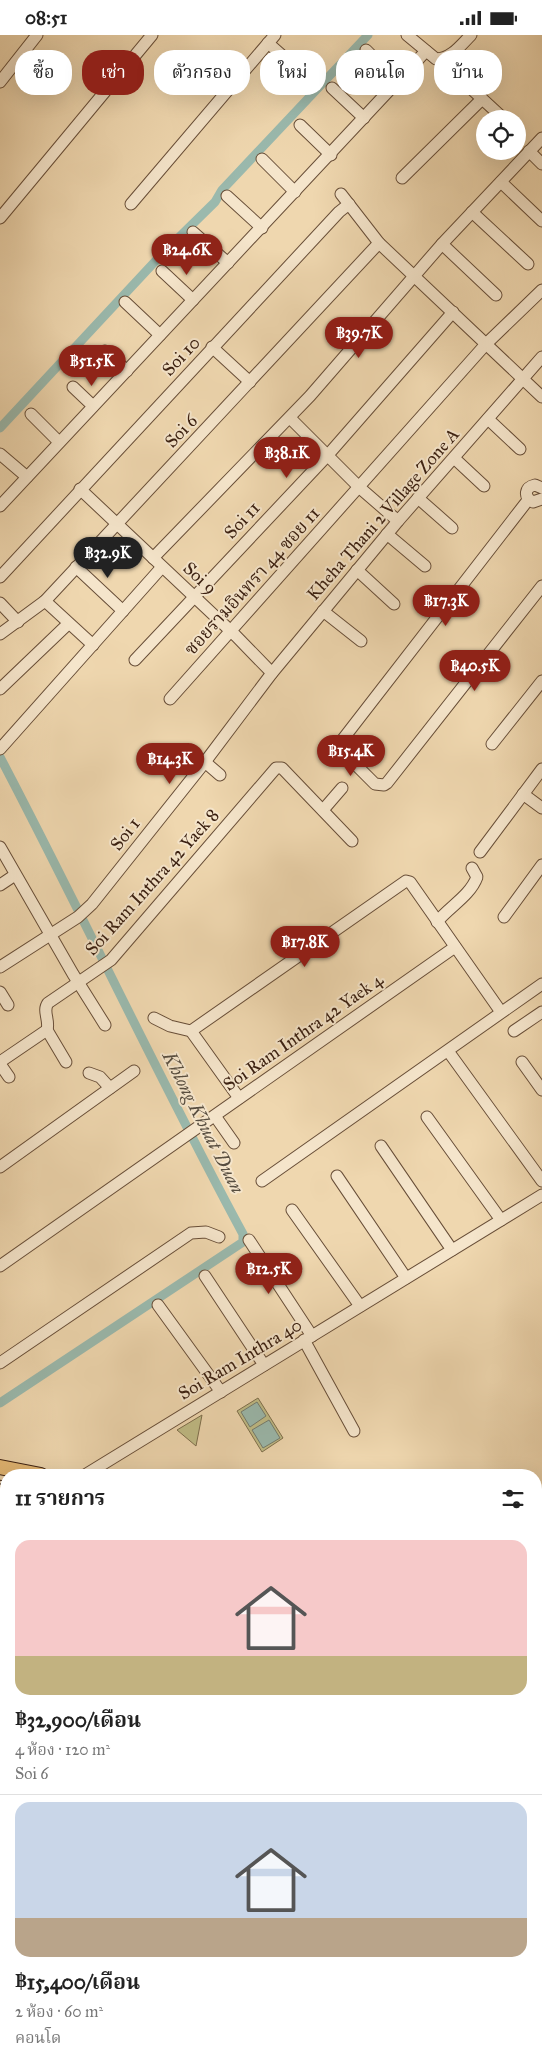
<!DOCTYPE html>
<html lang="th">
<head>
<meta charset="utf-8">
<style>
  body { margin:0; font-family:"IM FELL Great Primer","Noto Serif Thai",serif; background:#f6f6f6; color:#222; height:100vh; display:flex; flex-direction:column; font-size:19px; white-space:nowrap }
  * { box-sizing:border-box; margin:0 }
  p { font-size:16px; color:#767676 }
  .icon { flex:none; width:28px; height:28px; fill:none; stroke:currentColor; stroke-width:2; stroke-linecap:round; stroke-linejoin:round }
  .map { position:relative; flex:1; overflow:hidden }
  .panel { position:absolute; left:0px; top:1434px; width:542px; height:601px; display:flex; flex-direction:column; background:#fff; border-radius:20px 20px 0 0; box-shadow:0 5px 20px #0002 }
  .panel>* { flex:none }
  .banner { position:absolute; left:15px; top:15px; width:512px; height:45px; display:flex; gap:10px }
  .tools { position:absolute; left:476px; top:75px; display:grid; gap:10px }
  .tools a { display:grid; place-items:center; width:50px; height:50px; border-radius:50%; background:#fff; box-shadow:0 5px 20px #0002; font-size:25px }
  .price { position:absolute; translate:-50% -42px; padding:0 11px; border-radius:18px; background:#8f2418; color:#fff; font-size:16px; line-height:32px; filter:drop-shadow(0 1px 2px #0008) }
  .price::after { content:''; position:absolute; left:50%; top:30px; width:15px; height:11px; margin-left:-8px; background:inherit; clip-path:polygon(0 0,100% 0,50% 100%) }
  .price.on { background:#222; color:#fff }
  ul { padding:0; list-style:none }
  li { display:grid; align-content:center; gap:10px; height:265px; padding:0 15px }
  li+li { border-top:1px solid #e0e0e0 }
  li span { display:grid; place-items:center; height:155px; border-radius:15px; color:#555 }
  li>.icon { margin-inline-start:auto }
  span .icon { width:90px; height:90px; fill:#fffc; stroke-width:1 }
  li b { font-size:21px }
  h2 { display:flex; justify-content:space-between; align-items:center; height:60px; padding:0 15px; font-size:21px }
  .pill { padding:0 18px; border-radius:20px; background:#fff; box-shadow:0 5px 20px #0002; font-size:18px; line-height:45px }
  .pill.on { background:#8f2418; color:#fff }
  .status { display:flex; justify-content:space-between; align-items:center; height:35px; padding:0 25px; background:#fff; direction:ltr }
  .status svg { height:14px; fill:currentColor }
  .map>svg:first-child { display:block }
  .green { fill:#c0bc86; stroke:#7e6e4c }
  .water { fill:#9ab9ad; stroke:#747c6f }
  .lines { fill:none; stroke-linecap:round; stroke-linejoin:round }
  .canal { stroke:#9ab9ad; stroke-width:9 }
  .minor-casing { stroke:#684e38; stroke-width:13 }
  .major-casing { stroke:#3b2011; stroke-width:16 }
  .minor { stroke:#f5e5cb; stroke-width:11 }
  .major { stroke:#e8bc78; stroke-width:14 }
  .rail-casing { stroke:#3b2011; stroke-width:4.5 }
  .rail { stroke:#f5e5cb; stroke-width:2.5; stroke-dasharray:8; stroke-linecap:butt }
  .labels { text-anchor:middle; stroke-width:4; stroke-linejoin:round; paint-order:stroke }
  .street-label { font-size:18px; fill:#3b2011; stroke:#f5e5cb }
  .water-label { font-size:19px; font-style:italic; fill:#584e40; stroke:#f5e5cb }
</style>
</head>
<body>
<div class="status"><b>08:51</b><svg viewBox="0 0 49 12"><path d="M0 12V9h3v3zM5 12V6h3v6zM10 12V3h3v9zM15 12V0h3v12zM26 1h20v11H26zM47 4h2v5h-2z"/></svg></div>
<div class="map">
<svg width="542" height="2034" viewBox="0 0 542 2034">
  <rect width="100%" height="100%" fill="#efd7af"/>
  <filter id="stains"><feTurbulence type="fractalNoise" baseFrequency=".004" numOctaves="4"/><feColorMatrix values="0 0 0 0 .2 0 0 0 0 .09 0 0 0 0 .02 0 0 0 .5 -.17"/></filter>
  <radialGradient id="worn" r=".72"><stop offset=".6" stop-color="#630" stop-opacity="0"/><stop offset="1" stop-color="#630" stop-opacity=".3"/></radialGradient>
  <g class="green">
    <polygon points="258,1363 283,1403 262,1417 237,1376"/>
    <polygon points="202,1380 196,1411 177,1395"/>
  </g>
  <g class="water">
    <polygon points="257,1367 266,1381 250,1392 241,1377"/>
    <polygon points="269,1385 280,1403 263,1413 252,1395"/>
  </g>
  <g class="lines">
    <g class="canal">
      <polyline points="0,393 162,219 215,167 222,155 368,0"/>
      <path d="M0,722C83,880 158,1042 243,1199V1207L0,1368"/>
      <polyline points="0,1609 6,1604"/>
    </g>
    <defs>
      <g id="minor">
        <path d="M407,0L436,24C451,24 461,10 471,0"/>
        <polyline points="268,8 302,38"/>
        <polyline points="366,15 399,48"/>
        <polyline points="439,24 504,84"/>
        <polyline points="0,47 37,0"/>
        <polyline points="332,53 364,83"/>
        <polyline points="300,90 331,120"/>
        <polyline points="529,116 542,129"/>
        <polyline points="262,124 295,157"/>
        <polyline points="402,143 482,64"/>
        <polyline points="501,147 542,186"/>
        <polyline points="341,159 379,208 542,362"/>
        <polyline points="227,161 262,193"/>
        <polyline points="131,169 275,0"/>
        <polyline points="472,177 528,229"/>
        <polyline points="0,183 152,0"/>
        <polyline points="193,197 228,228"/>
        <polyline points="442,209 496,260"/>
        <polyline points="162,236 193,265"/>
        <polyline points="125,267 160,300"/>
        <polyline points="212,312 250,347"/>
        <polyline points="105,316 127,336"/>
        <polyline points="73,352 93,371"/>
        <polyline points="31,379 59,407"/>
        <polyline points="290,383 360,453 398,486"/>
        <polyline points="488,384 520,414"/>
        <polyline points="0,419 27,442"/>
        <polyline points="454,423 484,451"/>
        <path d="M542,453L535,450C525,452 523,462 533,467L542,464"/>
        <polyline points="80,454 236,601 272,638"/>
        <polyline points="418,463 452,493"/>
        <polyline points="528,465 343,704 342,710 344,718 375,749 384,750 387,748 542,551"/>
        <polyline points="0,471 426,16"/>
        <polyline points="387,499 425,531"/>
        <polyline points="153,523 310,361 442,209 542,103"/>
        <polyline points="76,532 123,576"/>
        <polyline points="357,535 394,569"/>
        <polyline points="0,542 339,177 349,169"/>
        <polyline points="45,566 93,610"/>
        <polyline points="0,568 18,587"/>
        <polyline points="323,576 361,606"/>
        <polyline points="0,599 45,566 379,208"/>
        <polyline points="135,625 327,421 453,277"/>
        <polyline points="0,654 68,589"/>
        <polyline points="170,664 486,309 542,255"/>
        <polyline points="492,709 542,646"/>
        <polyline points="0,714 162,532"/>
        <polyline points="205,727 220,740"/>
        <polyline points="523,759 542,773"/>
        <polyline points="323,775 342,753"/>
        <polyline points="0,812 73,939 105,990"/>
        <polyline points="480,817 542,734"/>
        <polyline points="0,850 15,840"/>
        <polyline points="504,882 542,830"/>
        <path d="M437,887C449,872 470,861 477,842L472,833"/>
        <polyline points="0,932 78,882 92,869 205,727 272,638 398,486 542,322"/>
        <polyline points="0,957 8,970"/>
        <polyline points="154,983 170,991 191,996 239,1063"/>
        <polyline points="47,995 66,1027"/>
        <polyline points="191,996 406,846 410,847 501,977"/>
        <polyline points="514,996 542,977"/>
        <polyline points="448,1016 542,1146"/>
        <path d="M0,1027L47,995C50,985 42,976 48,968L111,925L276,733H282L352,806"/>
        <polyline points="522,1027 542,1055"/>
        <polyline points="0,1029 9,1042"/>
        <polyline points="89,1038 100,1042 110,1053"/>
        <polyline points="215,1081 234,1108"/>
        <polyline points="427,1082 501,1185"/>
        <polyline points="381,1111 452,1215"/>
        <polyline points="0,1132 134,1036"/>
        <polyline points="337,1141 406,1243"/>
        <polyline points="262,1146 542,949"/>
        <polyline points="292,1175 360,1271"/>
        <polyline points="249,1205 312,1301"/>
        <polyline points="0,1231 455,912"/>
        <polyline points="205,1241 264,1330"/>
        <polyline points="158,1270 221,1357"/>
        <polyline points="304,1305 354,1396"/>
        <polyline points="0,1328 191,1198 206,1197 219,1202"/>
        <polyline points="85,1440 542,1160"/>
        <polyline points="0,1529 6,1494"/>
        <polyline points="0,1575 6,1571"/>
        <polyline points="536,1627 542,1627"/>
        <polyline points="0,1646 6,1641"/>
        <polyline points="536,1680 542,1677"/>
        <polyline points="0,1715 6,1710"/>
        <polyline points="0,1742 6,1751"/>
        <polyline points="536,1750 542,1747"/>
        <polyline points="0,1786 6,1782"/>
        <polyline points="536,1847 542,1844"/>
        <polyline points="0,1852 6,1848"/>
        <polyline points="0,1902 6,1898"/>
        <polyline points="536,1938 542,1934"/>
        <polyline points="0,1954 6,1951"/>
        <polyline points="0,2006 6,2002"/>
        <polyline points="247,2029 250,2034"/>
        <polyline points="340,2029 343,2034"/>
        <polyline points="437,2029 440,2034"/>
        <polyline points="43,2034 52,2029"/>
        <polyline points="109,2034 115,2029"/>
        <polyline points="224,2034 232,2029"/>
        <polyline points="528,2034 542,2025"/>
      </g>
      <g id="major">
        <polyline points="0,1432 41,1440"/>
        <polyline points="0,1457 6,1458"/>
        <polyline points="536,1536 542,1537"/>
        <polyline points="536,1562 542,1563"/>
      </g>
    </defs>
    <use href="#minor" class="minor-casing"/>
    <use href="#major" class="major-casing"/>
    <use href="#minor" class="minor"/>
    <use href="#major" class="major"/>
    <defs>
      <g id="rail">
        <polyline points="0,1447 6,1448"/>
        <polyline points="536,1553 542,1554"/>
      </g>
    </defs>
    <use href="#rail" class="rail-casing"/>
    <use href="#rail" class="rail"/>
  </g>
  <g class="labels">
    <g class="street-label">
      <text transform="translate(181 321) rotate(-47)" y="6">Soi 10</text>
      <text transform="translate(181 396) rotate(-47)" y="6">Soi 6</text>
      <text transform="translate(383 479) rotate(-49)" y="6">Kheha Thani 2 Village Zone A</text>
      <text transform="translate(242 485) rotate(-47)" y="6">Soi 11</text>
      <text transform="translate(200 543) rotate(43)" y="6">Soi 9</text>
      <text transform="translate(252 546) rotate(-48)" y="6">ซอยรามอินทรา 44 ซอย 11</text>
      <text transform="translate(125 799) rotate(-52)" y="6">Soi 1</text>
      <text transform="translate(152 847) rotate(-48)" y="6">Soi Ram Inthra 42 Yaek 8</text>
      <text transform="translate(303 997) rotate(-35)" y="6">Soi Ram Inthra 42 Yaek 4</text>
      <text transform="translate(240 1324) rotate(-31)" y="6">Soi Ram Inthra 40</text>
    </g>
    <g class="water-label">
      <text transform="translate(204 1087) rotate(63)" y="7">Khlong Khuat Duan</text>
    </g>
  </g>
  <rect width="100%" height="100%" filter="url(#stains)"/>
  <rect width="100%" height="100%" fill="url(#worn)"/>
</svg>
<div class="tools">
<a><svg class="icon" aria-label="locate" viewBox="0 0 24 24"><circle cx="12" cy="12" r="6"/><path d="M12 2v4M12 18v4M2 12h4M18 12h4"/></svg></a>
</div>
<b class="price" style="left:187px;top:241px">฿24.6K</b>
<b class="price" style="left:359px;top:324px">฿39.7K</b>
<b class="price" style="left:92px;top:352px">฿51.5K</b>
<b class="price" style="left:287px;top:444px">฿38.1K</b>
<b class="price on" style="left:108px;top:544px">฿32.9K</b>
<b class="price" style="left:446px;top:592px">฿17.3K</b>
<b class="price" style="left:475px;top:657px">฿40.5K</b>
<b class="price" style="left:351px;top:742px">฿15.4K</b>
<b class="price" style="left:170px;top:750px">฿14.3K</b>
<b class="price" style="left:305px;top:933px">฿17.8K</b>
<b class="price" style="left:269px;top:1260px">฿12.5K</b>
<div class="banner">
<a class="pill">ซื้อ</a>
<a class="pill on">เช่า</a>
<a class="pill">ตัวกรอง</a>
<a class="pill">ใหม่</a>
<a class="pill">คอนโด</a>
<a class="pill">บ้าน</a>
</div>
<section class="panel">
<h2>11 รายการ<svg class="icon" aria-label="filters" viewBox="0 0 24 24"><path d="M4 7h16M4 17h16"/><circle cx="9" cy="7" r="2"/><circle cx="15" cy="17" r="2"/></svg></h2>
<ul>
<li><span style="background:linear-gradient(#f6c9c9 75%,#c2b280 0)"><svg class="icon" aria-label="home" viewBox="0 0 24 24"><path d="M3 11l9-7 9 7M6 9v11h12V9"/></svg></span><div><b>฿32,900/เดือน</b><p>4 ห้อง · 120 m²</p><p>Soi 6</p></div></li>
<li><span style="background:linear-gradient(#c9d6e8 75%,#b9a48a 0)"><svg class="icon" aria-label="home" viewBox="0 0 24 24"><path d="M3 11l9-7 9 7M6 9v11h12V9"/></svg></span><div><b>฿15,400/เดือน</b><p>2 ห้อง · 60 m²</p><p>คอนโด</p></div></li>
</ul>
</section>
</div>
</body>
</html>
